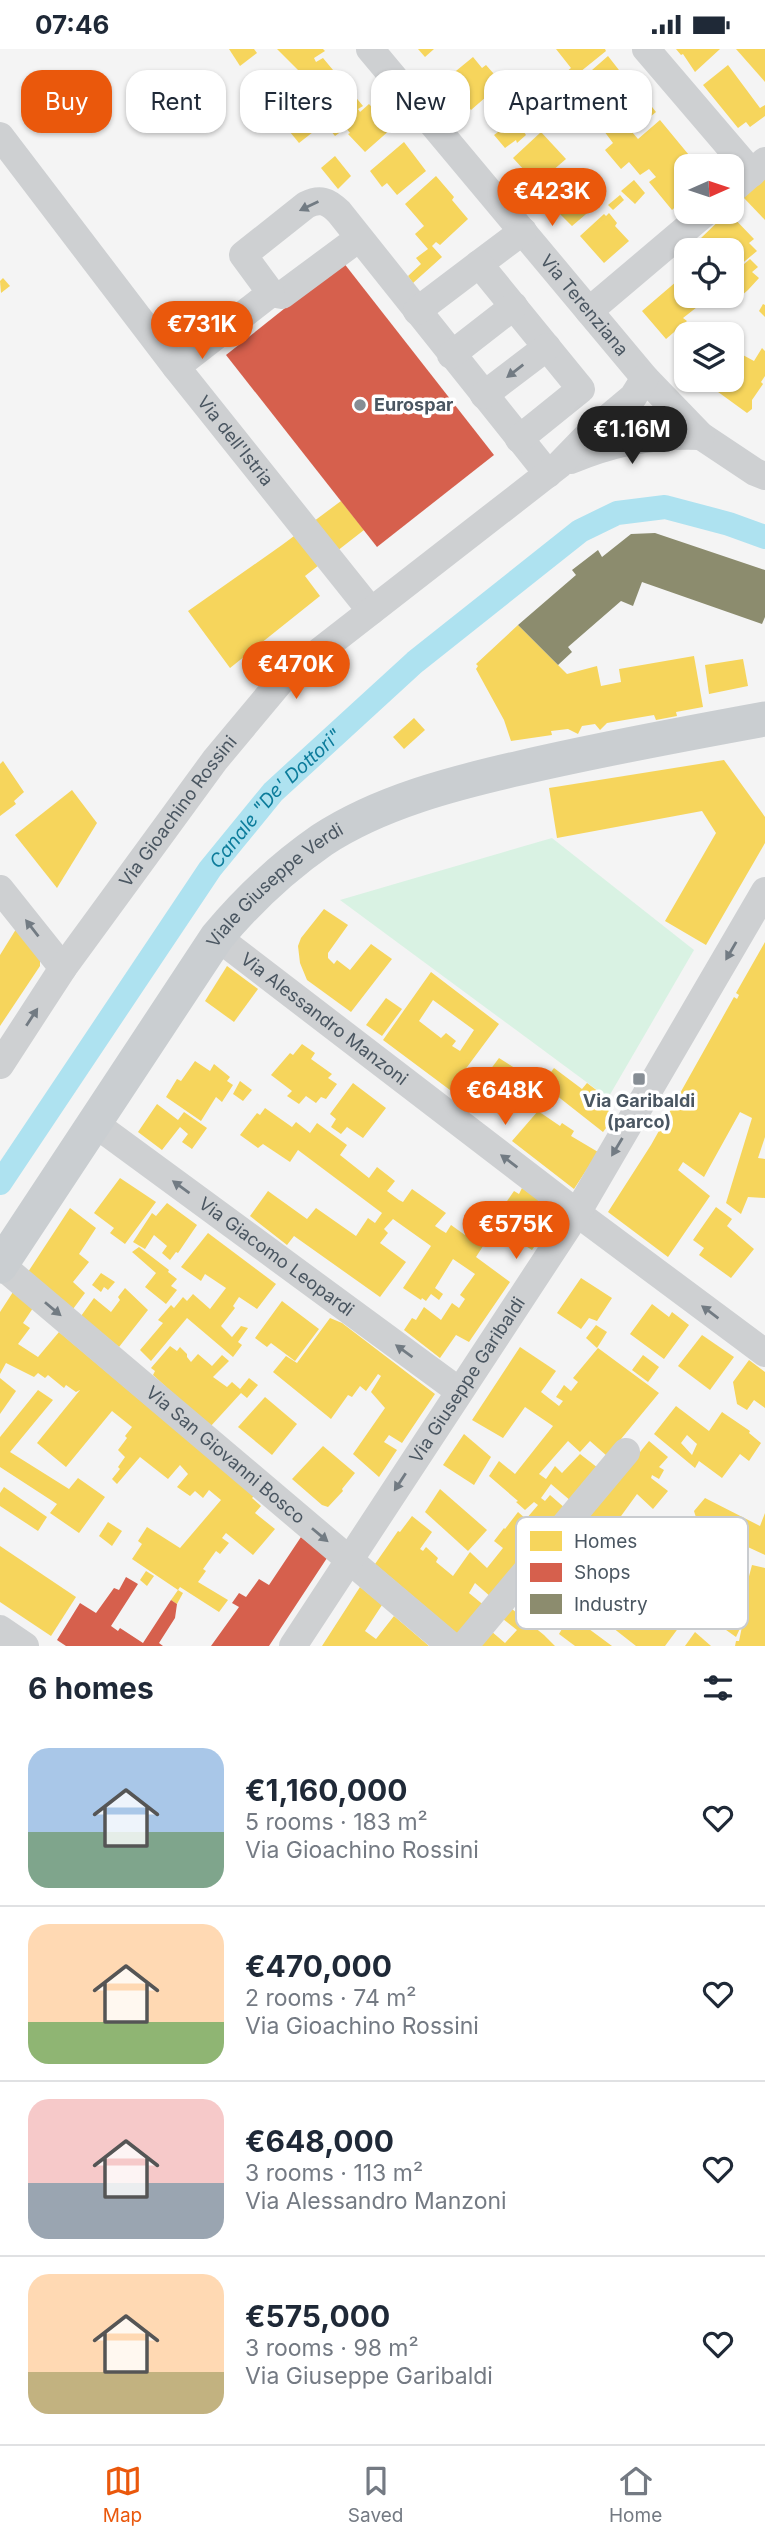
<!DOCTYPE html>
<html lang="en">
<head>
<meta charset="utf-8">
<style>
  body { margin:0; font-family:Inter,sans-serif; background:#f6f6f7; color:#1f2937; height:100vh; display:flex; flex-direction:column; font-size:26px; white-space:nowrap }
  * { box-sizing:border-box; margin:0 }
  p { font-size:23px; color:#747a83 }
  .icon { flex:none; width:38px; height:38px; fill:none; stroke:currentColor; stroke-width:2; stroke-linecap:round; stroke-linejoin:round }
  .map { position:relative; height:1597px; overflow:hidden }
  .sheet { display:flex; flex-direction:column; background:#fff; flex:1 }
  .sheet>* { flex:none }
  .banner { position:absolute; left:21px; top:21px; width:724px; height:63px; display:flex; gap:14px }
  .needle { width:46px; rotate:87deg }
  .controls { position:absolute; left:674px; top:105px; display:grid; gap:14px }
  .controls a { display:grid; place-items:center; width:70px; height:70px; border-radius:14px; background:#fff; box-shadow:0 2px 5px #0004; font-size:35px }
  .price { position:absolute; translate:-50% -60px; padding:0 16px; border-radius:24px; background:#ea580c; color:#fff; font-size:23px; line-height:46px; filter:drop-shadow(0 2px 4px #0008) }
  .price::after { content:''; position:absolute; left:50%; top:42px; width:21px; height:16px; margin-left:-10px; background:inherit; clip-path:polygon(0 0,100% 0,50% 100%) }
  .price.current { background:#222; color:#fff }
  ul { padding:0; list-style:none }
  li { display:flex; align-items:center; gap:21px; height:175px; padding:0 28px }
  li+li { border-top:2px solid #e0e1e3 }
  li span { display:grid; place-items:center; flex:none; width:196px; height:140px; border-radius:21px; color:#555 }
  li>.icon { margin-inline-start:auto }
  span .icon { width:84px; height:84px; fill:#fffc; stroke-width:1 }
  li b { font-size:30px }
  h2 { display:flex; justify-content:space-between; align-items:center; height:84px; padding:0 28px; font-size:30px }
  .pill { padding:0 24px; border-radius:21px; background:#fff; box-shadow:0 2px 5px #0004; font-size:24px; line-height:63px }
  .pill.current { background:#ea580c; color:#fff }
  .status { display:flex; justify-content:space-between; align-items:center; height:49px; padding:0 35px; background:#fff; direction:ltr }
  .status svg { height:19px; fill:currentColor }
  .menu { display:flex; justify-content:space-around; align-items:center; height:98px; border-top:2px solid #e0e1e3; background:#fff; font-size:19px; color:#747a83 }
  .menu a { display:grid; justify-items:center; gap:4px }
  .menu .current { color:#ea580c }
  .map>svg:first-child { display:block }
  .green { fill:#d9f2e3 }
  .homes { fill:#f6d55c; fill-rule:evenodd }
  .shops { fill:#d6604d }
  .industry { fill:#8c8c6e }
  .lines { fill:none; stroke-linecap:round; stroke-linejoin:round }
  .canal { stroke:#aee2f0; stroke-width:24 }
  .minor { stroke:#ced0d2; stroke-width:28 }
  .major { stroke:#caced1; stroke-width:35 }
  .oneway { fill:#727b83 }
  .poi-dot { fill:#868d94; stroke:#fff; stroke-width:2.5 }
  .labels { text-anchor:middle; stroke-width:7; stroke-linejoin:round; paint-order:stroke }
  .street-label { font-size:18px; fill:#4a5661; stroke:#fff }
  .poi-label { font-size:18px; font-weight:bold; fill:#4a5661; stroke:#fff; text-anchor:start }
  .water-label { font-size:19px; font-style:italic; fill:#0c7c9b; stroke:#fff }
  .key { fill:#fff; stroke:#c9ccd0; stroke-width:2 }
  .key-label { font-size:19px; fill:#4a5661 }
</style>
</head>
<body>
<div class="status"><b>07:46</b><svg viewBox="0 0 49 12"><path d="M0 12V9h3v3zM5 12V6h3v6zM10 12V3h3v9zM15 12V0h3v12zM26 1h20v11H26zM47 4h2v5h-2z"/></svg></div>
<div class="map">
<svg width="765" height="1597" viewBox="0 0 765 1597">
  <rect width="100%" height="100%" fill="#f4f4f4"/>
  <polygon class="green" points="552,789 694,901 608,1049 340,851"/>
  <g class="homes">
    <polygon points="229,0 254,0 257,4 240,17"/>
    <polygon points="277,0 323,0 325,2 314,9 316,13 323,9 363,57 358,60 360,63 369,55 391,80 365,103 348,85 350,84 346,79 335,87 287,30 298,21"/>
    <polygon points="418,0 434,0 425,8"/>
    <polygon points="556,0 605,0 606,2 580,23 584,28 608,7 633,39 600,64 580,36 570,45 559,29 571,19"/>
    <polygon points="676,0 720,0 695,23 683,5 681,6"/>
    <polygon points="736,0 765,0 765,33"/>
    <polygon points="473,8 482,19 486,16 502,34 471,61 445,31"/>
    <polygon points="728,16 760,59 765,56 765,67 750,78 746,73 738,79 703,36"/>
    <polygon points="572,45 585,61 573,71 561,54"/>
    <polygon points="41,47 53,64 44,70 32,54"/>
    <polygon points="510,48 535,74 524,83 526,86 517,94 516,91 505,99 494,86 498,83 485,68"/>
    <polygon points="645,49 656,63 632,83 638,90 660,71 698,117 686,117 686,130 675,139 684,150 672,161 649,133 656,128 649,120 640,126 629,113 621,120 605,101 613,94 604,82"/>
    <polygon points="295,61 313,83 299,94 281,72"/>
    <polygon points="541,83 566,110 537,135 513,109"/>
    <polygon points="404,93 426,122 397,146 387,134 382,138 370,122"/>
    <polygon points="335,107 351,127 338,140 321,119"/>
    <polygon points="574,125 599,154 572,177 559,164 563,161 551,146"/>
    <polygon points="436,127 454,148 452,151 468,170 440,196 436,193 432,197 442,208 413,234 408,227 421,215 416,209 428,200 415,185 424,177 405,155"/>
    <polygon points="765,127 765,171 743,148"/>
    <polygon points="634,131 645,144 635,155 621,142"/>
    <polygon points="620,146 624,151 613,161 608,156"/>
    <polygon points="728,163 754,190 749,194 757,202 733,222 732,201 713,201 701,189"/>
    <polygon points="609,164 617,174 615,177 629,192 604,214 580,187 604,165 606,167"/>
    <polygon points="750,210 758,218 752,223 759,229 748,241 733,254 724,247 717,253 710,247 732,247 732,231 735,235 742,228 737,221"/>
    <polygon points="684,226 686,228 686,247 702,247 706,251 683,269 687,272 666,290 642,262"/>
    <polygon points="3,229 10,237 1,244 0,232"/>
    <polygon points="763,255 765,256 765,268 759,262"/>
    <polygon points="709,274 720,285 696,285"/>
    <polygon points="736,288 742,294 732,305 732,292"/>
    <polygon points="762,299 765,302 765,327 761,333 763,335 752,351 752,360 747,364 714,340 721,331 732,331 732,318 741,305 754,312"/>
    <polygon points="341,452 364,481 305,527 320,547 230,619 188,562 282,496"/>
    <polygon points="518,576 567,625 597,617 601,637 621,633 619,620 694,607 703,658 676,663 677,667 656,671 654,666 607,674 600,681 595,675 582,677 578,685 568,680 551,682 552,686 511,692 504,671 476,620 478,617 476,615"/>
    <polygon points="743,610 748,637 709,645 705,616"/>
    <polygon points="414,669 425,681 404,700 393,688"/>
    <polygon points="724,711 765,768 765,794 706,896 665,872 716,784 702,762 557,789 549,739"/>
    <polygon points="3,712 24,743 14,752 16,755 0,767 0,715"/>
    <polygon points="72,741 97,774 57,839 15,786"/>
    <polygon points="324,860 348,876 328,904 328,909 334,915 337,911 350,921 371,895 392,910 351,963 307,931 300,914 298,897 301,889"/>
    <polygon points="18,877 40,905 40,917 0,977 0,906"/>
    <polygon points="765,893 765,1088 758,1109 765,1110 765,1149 748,1148 741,1165 726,1154 752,1069 740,1063 704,1128 683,1113 678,1121 710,1147 668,1208 608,1163 651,1096 734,948 737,950 739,946 736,944"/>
    <polygon points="227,917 258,940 234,973 205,952"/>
    <path d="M431,923L499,975L450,1041L383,991ZM433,951L474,981L460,1002L452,997L456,992L446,984L441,989L419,972Z"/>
    <polygon points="386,949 402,960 382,987 366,976"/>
    <polygon points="302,995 315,1004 311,1010 332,1025 328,1029 337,1035 326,1050 321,1048 316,1054 306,1047 299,1055 287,1047 292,1042 271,1026 290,1004 293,1006"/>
    <polygon points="499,1009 540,1035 532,1048 525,1042 505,1070 472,1045"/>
    <polygon points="195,1012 210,1022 214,1015 230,1028 227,1032 233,1036 222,1053 216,1048 201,1072 166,1048 177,1030 181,1032"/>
    <polygon points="554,1019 582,1040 587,1034 599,1043 594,1049 615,1067 603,1083 542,1035"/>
    <polygon points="240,1032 252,1041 243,1052 233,1045"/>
    <polygon points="353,1034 386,1059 363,1089 347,1078 341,1085 331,1078 336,1070 330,1065"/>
    <polygon points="157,1055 178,1071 184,1063 207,1079 192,1100 182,1093 188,1085 180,1078 162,1101 138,1083"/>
    <polygon points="265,1059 292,1078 296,1073 310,1084 317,1074 347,1096 340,1106 369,1129 377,1118 395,1132 387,1142 399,1151 403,1153 412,1140 446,1164 435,1177 441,1181 446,1184 451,1176 465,1186 469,1181 485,1194 476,1208 510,1233 469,1293 456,1286 440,1309 404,1281 412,1269 416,1271 424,1258 441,1271 452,1254 459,1259 465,1250 460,1246 475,1225 453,1210 435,1239 443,1245 439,1251 431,1245 426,1252 422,1249 421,1251 403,1239 431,1197 393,1170 384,1180 388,1184 380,1194 406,1213 380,1248 294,1187 287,1196 250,1167 268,1142 307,1170 316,1159 356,1187 368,1169 375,1174 382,1164 298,1101 290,1113 263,1095 258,1099 240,1086 257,1064 260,1066"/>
    <polygon points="538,1062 560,1077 562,1074 574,1082 571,1087 598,1103 574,1140 512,1092"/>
    <polygon points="120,1129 156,1153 125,1195 110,1184 114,1179 94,1164"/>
    <polygon points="522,1139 539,1151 538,1154 550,1166 543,1178 546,1180 532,1201 491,1175 499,1164 505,1167 511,1158 505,1155 514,1142 519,1145"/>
    <polygon points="167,1154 197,1176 178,1204 176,1203 170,1211 162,1204 167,1197 154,1186 145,1200 133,1193 152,1164 156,1167"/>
    <polygon points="716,1158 732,1170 727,1177 754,1200 731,1229 699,1206 704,1199 693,1191"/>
    <polygon points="70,1159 96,1179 79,1205 89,1213 73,1233 85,1244 73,1260 28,1223"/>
    <polygon points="208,1184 276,1235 257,1260 239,1248 233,1257 235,1259 221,1277 232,1288 241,1277 248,1279 238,1293 242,1296 233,1308 187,1269 151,1312 140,1301 163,1274 158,1271 171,1256 174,1259 183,1248 187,1252 193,1245 210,1260 226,1239 205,1225 201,1232 181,1218"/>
    <polygon points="139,1198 169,1221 168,1223 177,1230 171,1237 177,1241 166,1255 145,1238 156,1224 132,1203"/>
    <polygon points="101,1224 115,1233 108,1241 104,1238 101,1243 92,1236"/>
    <polygon points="581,1229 612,1249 597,1272 589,1269 581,1280 557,1264"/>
    <polygon points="125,1239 148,1261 119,1298 81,1267 94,1249 111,1263 120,1251 118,1248"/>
    <polygon points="13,1243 33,1259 23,1274 30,1279 18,1295 38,1308 59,1283 254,1447 252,1449 261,1457 255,1464 275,1480 253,1506 226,1484 222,1489 229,1494 220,1505 216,1502 203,1520 206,1522 198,1533 228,1551 219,1563 180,1538 178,1541 132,1510 142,1495 138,1492 147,1478 180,1499 221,1451 209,1441 203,1449 195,1442 190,1447 177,1438 188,1425 180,1416 168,1430 140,1408 117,1435 112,1430 120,1420 118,1418 125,1408 118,1401 127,1389 125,1387 132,1378 112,1362 66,1418 37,1394 80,1341 76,1343 66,1336 64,1339 48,1326 45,1329 38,1324 34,1328 6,1314 0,1325 0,1263"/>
    <polygon points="282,1252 319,1280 295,1312 271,1294 267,1298 255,1289"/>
    <polygon points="652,1255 669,1268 672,1263 689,1276 664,1310 630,1285"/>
    <polygon points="330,1269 342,1274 435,1345 402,1394 389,1386 384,1393 397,1401 379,1428 353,1405 385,1359 371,1343 381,1327 378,1325 366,1342 360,1337 352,1348 348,1346 331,1370 273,1323 286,1307 297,1314"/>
    <polygon points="596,1276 607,1283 597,1299 586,1289"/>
    <polygon points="702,1286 734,1308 710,1341 678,1317"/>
    <polygon points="170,1297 177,1302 180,1298 187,1305 187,1308 191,1313 198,1305 212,1317 222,1306 229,1312 213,1328 227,1338 232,1333 240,1340 249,1329 258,1336 247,1349 241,1344 210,1378 153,1326 155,1322 151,1319"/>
    <polygon points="520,1298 556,1322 541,1343 559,1357 563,1352 556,1348 564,1336 571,1342 578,1333 573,1329 598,1299 659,1344 607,1407 590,1392 580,1403 568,1392 539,1425 546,1430 555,1417 562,1424 580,1405 598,1419 571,1452 551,1435 541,1449 545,1452 550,1446 566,1460 491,1548 475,1534 469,1544 486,1558 461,1588 375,1515 398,1482 400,1483 412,1467 432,1483 420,1500 423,1502 426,1498 438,1509 436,1513 453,1527 470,1503 487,1519 503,1499 494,1492 504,1479 505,1480 518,1463 526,1470 538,1456 534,1453 525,1461 516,1453 518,1452 489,1427 499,1412 515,1425 553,1377 525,1358 503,1389 472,1371"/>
    <polygon points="643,1306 659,1318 648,1333 632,1321"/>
    <polygon points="749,1311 765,1323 765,1359 754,1351 747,1361 737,1355 733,1333"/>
    <polygon points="0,1329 16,1342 0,1365"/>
    <polygon points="38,1341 53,1351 10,1403 69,1440 78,1429 105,1448 79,1484 50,1464 57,1455 0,1418 0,1388"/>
    <polygon points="265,1348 297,1375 272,1406 238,1378"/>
    <path d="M676,1357L709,1382L722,1363L750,1382L749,1384L761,1394L749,1412L740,1405L722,1429L699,1412L695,1419L654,1385ZM687,1386L697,1395L692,1406L681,1394Z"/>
    <polygon points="464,1385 491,1408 474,1436 443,1416"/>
    <polygon points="649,1392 668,1408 659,1418 664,1421 659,1430 652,1426 651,1429 668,1442 653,1460 637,1445 603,1492 606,1495 612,1487 620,1494 589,1531 574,1522 561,1538 553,1532 559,1523 549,1515"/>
    <polygon points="323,1397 355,1424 342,1440 343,1442 328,1458 322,1456 292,1430"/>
    <polygon points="4,1438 47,1468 38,1482 0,1457 0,1444"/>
    <polygon points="440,1440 487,1481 468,1502 425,1463"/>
    <polygon points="705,1449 760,1477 765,1464 765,1506 698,1475 694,1462"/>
    <polygon points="108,1473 122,1482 112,1497 99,1487"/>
    <polygon points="657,1478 716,1521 709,1533 711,1535 665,1597 636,1597 566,1542 571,1534 582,1541 589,1532 625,1562 624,1564 646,1580 656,1567 653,1566 656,1562 653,1559 662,1546 623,1516 645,1488 648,1489"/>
    <polygon points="0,1497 76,1548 51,1587 0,1553"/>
    <polygon points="752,1516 765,1519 765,1597 735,1597 736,1592 739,1592 743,1573 736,1588 709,1569 719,1554 743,1573 745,1574 747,1564 740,1562 744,1548 735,1546 739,1529 748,1531"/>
    <polygon points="146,1522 154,1527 147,1537 140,1531"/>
    <polygon points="360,1538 382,1556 365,1582 376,1590 394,1567 429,1597 322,1597"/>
    <polygon points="178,1541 183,1544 177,1555 171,1551"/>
    <polygon points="512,1560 544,1586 555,1597 479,1597 491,1582 505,1594 517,1581 503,1570"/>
    <polygon points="570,1566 612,1597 575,1597 559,1585"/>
    <polygon points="695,1583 711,1597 685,1597"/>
  </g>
  <g class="shops">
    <polygon points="343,213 494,406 377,498 226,306"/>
    <polygon points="301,1488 327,1509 269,1597 211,1597 239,1558 232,1554 239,1544 246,1548 259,1530 269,1536"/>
    <polygon points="126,1528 138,1535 111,1577 118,1582 120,1579 143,1594 171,1551 177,1555 175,1569 159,1594 163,1597 66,1597 57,1591 80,1554 96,1564 114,1539 119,1541"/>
  </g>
  <polygon class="industry" points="655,484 765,521 765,568 762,575 642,533 633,557 621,552 568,598 572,603 558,616 518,576 576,526 572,521 598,501 602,508 631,485"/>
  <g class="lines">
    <path class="canal" id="s1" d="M0,1134L210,820L273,743L415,613L580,482L617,464L665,458L729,475L765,488"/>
    <g class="minor">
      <path id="s2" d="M370,0L645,329L701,387L755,423L765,427"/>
      <polyline points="646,0 752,124"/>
      <path id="s3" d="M0,87L176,318L371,562"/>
      <polyline points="732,141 765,112"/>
      <path d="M359,189L282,246L271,244L243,206L306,156C320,149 328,152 339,163L548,425"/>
      <polyline points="479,215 523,182"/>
      <polyline points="417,262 479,215 581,340 519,390"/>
      <polyline points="589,262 706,163"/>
      <polyline points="451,306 514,257"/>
      <polyline points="176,318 271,244"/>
      <polyline points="484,346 547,298"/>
      <path d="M571,411C613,393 654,385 701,387"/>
      <polyline points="0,840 63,919"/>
      <path id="s4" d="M217,888L577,1164L765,1304"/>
      <path id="s5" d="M0,1016L63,919L215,711L280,633L559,416L590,384L633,348L645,329"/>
      <path id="s6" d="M94,1074L459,1342"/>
      <path id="s7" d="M1,1216L451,1597"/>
      <polyline points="0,1580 25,1597"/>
      <path id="s8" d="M293,1597L577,1164L765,842"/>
      <polyline points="464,1597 626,1403"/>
    </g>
    <path class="major" id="s9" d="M0,1217L217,888C247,852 283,818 322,791C380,753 454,734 520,719C601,700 683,685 765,670"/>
  </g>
  <defs><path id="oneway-solid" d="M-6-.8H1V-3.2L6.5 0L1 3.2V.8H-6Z" transform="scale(1.75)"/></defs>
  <g class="oneway">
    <use href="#oneway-solid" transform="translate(309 157) rotate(154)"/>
    <use href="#oneway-solid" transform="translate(515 322) rotate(142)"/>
    <use href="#oneway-solid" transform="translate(32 879) rotate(-128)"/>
    <use href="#oneway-solid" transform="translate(731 902) rotate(120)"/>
    <use href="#oneway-solid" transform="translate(32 968) rotate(-57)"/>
    <use href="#oneway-solid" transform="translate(617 1098) rotate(121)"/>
    <use href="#oneway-solid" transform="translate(509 1112) rotate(-143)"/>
    <use href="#oneway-solid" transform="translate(181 1138) rotate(-144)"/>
    <use href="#oneway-solid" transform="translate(53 1260) rotate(40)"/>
    <use href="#oneway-solid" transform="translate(710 1263) rotate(-143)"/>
    <use href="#oneway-solid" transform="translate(404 1302) rotate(-144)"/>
    <use href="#oneway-solid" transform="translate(400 1433) rotate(123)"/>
    <use href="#oneway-solid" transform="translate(320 1486) rotate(40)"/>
  </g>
  <g class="poi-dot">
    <circle cx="360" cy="356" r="7"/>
    <rect x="632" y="1023" width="14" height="14" rx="3.5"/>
  </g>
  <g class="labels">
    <g class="street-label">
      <text dy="6" stroke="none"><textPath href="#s2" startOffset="334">Via Terenziana</textPath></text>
      <text dy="6" stroke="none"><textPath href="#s3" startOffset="385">Via dell'Istria</textPath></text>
      <text dy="6" stroke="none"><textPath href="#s5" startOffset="310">Via Gioachino Rossini</textPath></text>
      <text dy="6" stroke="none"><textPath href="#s9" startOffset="472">Viale Giuseppe Verdi</textPath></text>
      <text dy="6" stroke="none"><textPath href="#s4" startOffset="135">Via Alessandro Manzoni</textPath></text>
      <text dy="6" stroke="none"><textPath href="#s6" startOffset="226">Via Giacomo Leopardi</textPath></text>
      <text dy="6" stroke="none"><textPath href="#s8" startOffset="318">Via Giuseppe Garibaldi</textPath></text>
      <text dy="6" stroke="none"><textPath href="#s7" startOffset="294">Via San Giovanni Bosco</textPath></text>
    </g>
    <g class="poi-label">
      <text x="374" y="362">Eurospar</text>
      <text x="639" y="1058" text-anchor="middle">Via Garibaldi<tspan x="639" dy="21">(parco)</tspan></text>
    </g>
    <g class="water-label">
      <text dy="7" stroke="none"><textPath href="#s1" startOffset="474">Canale "De' Dottori"</textPath></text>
    </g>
  </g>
  <rect x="516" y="1468" width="232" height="112" rx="10" class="key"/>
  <rect x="530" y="1482" width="32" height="20" fill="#f6d55c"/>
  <rect x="530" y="1514" width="32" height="19" fill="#d6604d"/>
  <rect x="530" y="1545" width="32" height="20" fill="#8c8c6e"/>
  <g class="key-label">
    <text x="574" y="1499">Homes</text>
    <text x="574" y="1530">Shops</text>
    <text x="574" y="1562">Industry</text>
  </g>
</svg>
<div class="controls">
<a><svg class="needle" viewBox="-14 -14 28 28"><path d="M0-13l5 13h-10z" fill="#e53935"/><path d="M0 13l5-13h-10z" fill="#747a83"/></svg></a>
<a><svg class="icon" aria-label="locate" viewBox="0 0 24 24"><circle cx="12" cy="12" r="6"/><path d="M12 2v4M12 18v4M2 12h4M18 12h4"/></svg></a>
<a><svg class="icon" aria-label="layers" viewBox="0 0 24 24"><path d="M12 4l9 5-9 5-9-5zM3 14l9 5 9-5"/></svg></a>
</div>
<b class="price" style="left:552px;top:179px">€423K</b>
<b class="price" style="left:202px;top:312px">€731K</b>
<b class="price current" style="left:632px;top:417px">€1.16M</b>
<b class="price" style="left:296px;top:652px">€470K</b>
<b class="price" style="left:505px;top:1078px">€648K</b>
<b class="price" style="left:516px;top:1212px">€575K</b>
<div class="banner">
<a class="pill current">Buy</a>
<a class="pill">Rent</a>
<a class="pill">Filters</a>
<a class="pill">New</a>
<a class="pill">Apartment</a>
</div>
</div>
<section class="sheet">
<h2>6 homes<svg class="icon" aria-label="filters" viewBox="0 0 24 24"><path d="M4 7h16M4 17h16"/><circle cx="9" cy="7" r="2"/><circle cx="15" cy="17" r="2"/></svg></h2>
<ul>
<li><span style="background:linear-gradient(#a9c7e8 60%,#7fa58c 0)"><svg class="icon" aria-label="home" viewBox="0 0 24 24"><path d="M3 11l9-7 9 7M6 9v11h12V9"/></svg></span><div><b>€1,160,000</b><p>5 rooms · 183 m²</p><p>Via Gioachino Rossini</p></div><svg class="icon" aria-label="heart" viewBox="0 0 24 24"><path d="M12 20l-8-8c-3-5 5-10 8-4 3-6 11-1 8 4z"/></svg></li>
<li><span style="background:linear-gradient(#ffd9b3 70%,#8fb573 0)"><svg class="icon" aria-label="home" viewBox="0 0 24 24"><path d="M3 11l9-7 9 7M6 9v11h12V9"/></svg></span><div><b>€470,000</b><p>2 rooms · 74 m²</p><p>Via Gioachino Rossini</p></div><svg class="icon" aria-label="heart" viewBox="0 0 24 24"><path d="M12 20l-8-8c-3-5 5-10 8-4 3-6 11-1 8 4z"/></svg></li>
<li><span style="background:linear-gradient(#f6c9c9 60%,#9aa5b1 0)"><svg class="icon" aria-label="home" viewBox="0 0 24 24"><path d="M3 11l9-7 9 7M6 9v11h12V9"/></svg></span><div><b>€648,000</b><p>3 rooms · 113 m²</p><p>Via Alessandro Manzoni</p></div><svg class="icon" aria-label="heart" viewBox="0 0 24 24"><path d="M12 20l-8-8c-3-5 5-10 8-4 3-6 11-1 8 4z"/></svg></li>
<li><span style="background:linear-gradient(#ffd9b3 70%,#c2b280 0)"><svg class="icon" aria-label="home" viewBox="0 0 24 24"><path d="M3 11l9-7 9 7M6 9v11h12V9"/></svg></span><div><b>€575,000</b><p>3 rooms · 98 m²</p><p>Via Giuseppe Garibaldi</p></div><svg class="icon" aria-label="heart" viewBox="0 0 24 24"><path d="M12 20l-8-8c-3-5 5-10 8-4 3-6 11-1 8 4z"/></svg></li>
</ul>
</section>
<nav class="menu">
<a class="current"><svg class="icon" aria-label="map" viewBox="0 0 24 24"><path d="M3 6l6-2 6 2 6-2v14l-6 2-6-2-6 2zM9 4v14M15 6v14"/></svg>Map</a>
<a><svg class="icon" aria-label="saved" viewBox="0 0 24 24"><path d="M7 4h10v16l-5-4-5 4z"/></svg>Saved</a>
<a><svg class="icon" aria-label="home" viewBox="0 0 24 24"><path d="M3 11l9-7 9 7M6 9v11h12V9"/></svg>Home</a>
</nav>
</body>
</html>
